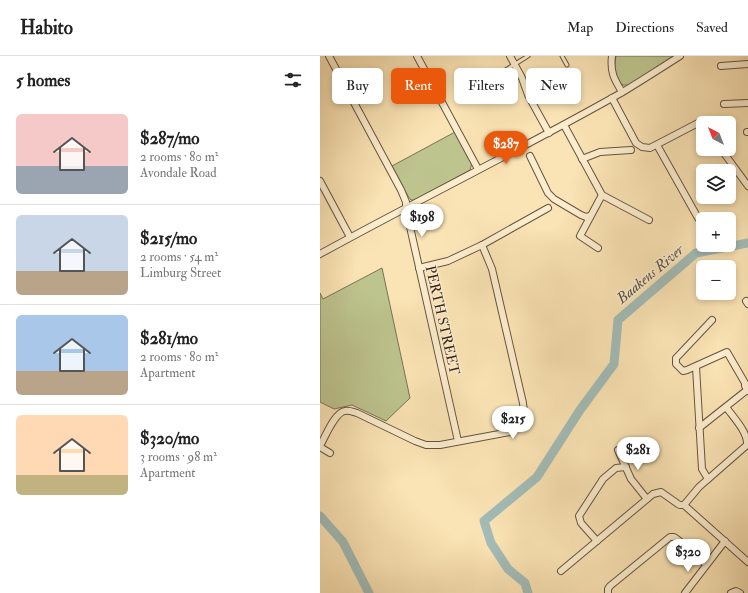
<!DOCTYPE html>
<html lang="en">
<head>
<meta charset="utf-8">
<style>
  body { margin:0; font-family:"IM FELL Double Pica",serif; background:#f2f2f2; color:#222; height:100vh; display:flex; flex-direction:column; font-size:15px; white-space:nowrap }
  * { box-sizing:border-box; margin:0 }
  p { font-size:13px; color:#767676 }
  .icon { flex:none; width:22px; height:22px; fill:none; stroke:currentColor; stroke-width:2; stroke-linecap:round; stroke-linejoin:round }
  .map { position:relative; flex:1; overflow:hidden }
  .sheet { display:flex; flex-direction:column; background:#fff; width:320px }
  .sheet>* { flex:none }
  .guide { position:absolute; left:12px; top:12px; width:356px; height:36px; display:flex; gap:8px }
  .needle { width:26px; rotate:318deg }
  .fabs { position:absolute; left:376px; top:60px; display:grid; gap:8px }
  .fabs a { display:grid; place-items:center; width:40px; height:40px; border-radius:6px; background:#fff; box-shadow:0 2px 6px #0003; font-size:20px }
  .price { position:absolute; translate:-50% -34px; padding:0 9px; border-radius:14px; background:#fff; color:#222; font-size:13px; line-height:26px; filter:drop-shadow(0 1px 2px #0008) }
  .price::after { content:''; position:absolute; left:50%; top:24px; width:12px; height:9px; margin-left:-6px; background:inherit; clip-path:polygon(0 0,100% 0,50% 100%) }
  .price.on { background:#ea580c; color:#fff }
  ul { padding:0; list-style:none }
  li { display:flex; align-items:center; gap:12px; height:100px; padding:0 16px }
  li+li { border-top:1px solid #e0e0e0 }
  li span { display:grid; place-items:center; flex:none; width:112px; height:80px; border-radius:6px; color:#555 }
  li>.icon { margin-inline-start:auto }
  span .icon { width:48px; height:48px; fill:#fffc; stroke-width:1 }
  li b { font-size:17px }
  h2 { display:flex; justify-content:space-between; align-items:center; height:48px; padding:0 16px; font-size:17px }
  .pill { padding:0 14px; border-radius:6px; background:#fff; box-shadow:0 2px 6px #0003; font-size:14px; line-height:36px }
  .pill.on { background:#ea580c; color:#fff }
  header { display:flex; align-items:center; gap:24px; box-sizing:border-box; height:56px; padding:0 20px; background:#fff; border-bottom:1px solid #e0e0e0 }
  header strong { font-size:19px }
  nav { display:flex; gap:22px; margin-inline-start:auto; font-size:14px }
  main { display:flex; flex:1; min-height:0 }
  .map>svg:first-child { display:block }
  .green { fill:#bdc48e; stroke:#787454 }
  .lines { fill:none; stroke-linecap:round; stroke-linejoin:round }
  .river { stroke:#a2bcb7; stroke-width:9 }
  .service-casing { stroke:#665440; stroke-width:5 }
  .minor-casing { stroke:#665440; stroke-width:8 }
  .service { stroke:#fcedce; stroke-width:3 }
  .minor { stroke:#fcedce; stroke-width:6 }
  .labels { text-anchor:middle; stroke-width:3; stroke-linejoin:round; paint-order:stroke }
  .street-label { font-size:14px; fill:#342519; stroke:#fcedce }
  .water-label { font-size:15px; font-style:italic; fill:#555248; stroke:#fcedce }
</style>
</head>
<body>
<header>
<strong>Habito</strong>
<nav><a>Map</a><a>Directions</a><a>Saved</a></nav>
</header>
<main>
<section class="sheet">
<h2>5 homes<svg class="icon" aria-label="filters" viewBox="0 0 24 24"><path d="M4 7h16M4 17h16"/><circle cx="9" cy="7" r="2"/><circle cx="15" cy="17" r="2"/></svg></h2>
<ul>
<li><span style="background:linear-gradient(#f6c9c9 65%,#9aa5b1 0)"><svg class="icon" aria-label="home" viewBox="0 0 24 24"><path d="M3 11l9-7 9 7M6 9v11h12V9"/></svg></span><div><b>$287/mo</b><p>2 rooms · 80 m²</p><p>Avondale Road</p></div></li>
<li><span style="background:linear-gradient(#c9d6e8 70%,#b9a48a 0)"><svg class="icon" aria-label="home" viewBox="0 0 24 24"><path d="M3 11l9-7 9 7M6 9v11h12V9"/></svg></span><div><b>$215/mo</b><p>2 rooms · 54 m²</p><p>Limburg Street</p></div></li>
<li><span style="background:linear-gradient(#a9c7e8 70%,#b9a48a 0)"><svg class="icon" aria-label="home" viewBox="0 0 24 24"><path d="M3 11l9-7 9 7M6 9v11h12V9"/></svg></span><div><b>$281/mo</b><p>2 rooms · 80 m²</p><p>Apartment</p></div></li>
<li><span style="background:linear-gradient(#ffd9b3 75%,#c2b280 0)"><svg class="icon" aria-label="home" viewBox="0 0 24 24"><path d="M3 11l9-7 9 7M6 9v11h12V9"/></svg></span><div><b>$320/mo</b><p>3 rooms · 98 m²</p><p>Apartment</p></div></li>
</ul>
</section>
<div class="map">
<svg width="428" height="537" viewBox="0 0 428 537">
  <rect width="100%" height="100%" fill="#fae3b4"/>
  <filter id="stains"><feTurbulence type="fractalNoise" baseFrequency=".005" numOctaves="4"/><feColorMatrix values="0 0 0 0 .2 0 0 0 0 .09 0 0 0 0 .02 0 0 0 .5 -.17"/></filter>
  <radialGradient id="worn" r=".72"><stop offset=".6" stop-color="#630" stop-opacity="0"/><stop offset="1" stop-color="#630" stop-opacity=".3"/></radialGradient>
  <g class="green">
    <path d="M296,0H353L309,29H303C293,21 294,12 296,0Z"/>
    <polygon points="135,76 152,107 150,114 94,144 91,144 88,140 72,110"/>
    <polygon points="62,212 90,342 66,365 32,349 14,353 0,346 0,237 3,243"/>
  </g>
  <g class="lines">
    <g class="river">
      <polyline points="0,460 23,486 49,537"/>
      <polyline points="208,537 205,527 188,513 171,487 164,465 217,421 260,354 294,308 298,264 376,197 428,187"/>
    </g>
    <defs>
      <g id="service">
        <polyline points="242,0 247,9"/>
        <polyline points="168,25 208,0"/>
      </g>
      <g id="minor">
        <polyline points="9,0 81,134 86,146 86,153 138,385"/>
        <polyline points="97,0 158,113"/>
        <polyline points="190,0 202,22 208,39 229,77"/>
        <path d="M292,0C290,16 294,23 302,36"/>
        <polyline points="401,10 428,8"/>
        <polyline points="292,42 316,87 322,91 330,92 378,67 383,68"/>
        <polyline points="404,48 428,47"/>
        <polyline points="244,69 282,139 329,164"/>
        <polyline points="427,76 428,76"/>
        <polyline points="337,89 378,162"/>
        <polyline points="401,93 428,130"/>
        <polyline points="210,100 228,137 234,143 261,159 266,161 270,160"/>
        <polyline points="262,103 280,96 311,94"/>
        <polyline points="0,125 30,181"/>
        <polyline points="278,192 260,180 282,139"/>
        <path d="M0,198C100,143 202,93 301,37C321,25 341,12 360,0"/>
        <polyline points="99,212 128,205 162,189 228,152"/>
        <polyline points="426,245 428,248"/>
        <polyline points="392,264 359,299 356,302 356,308 363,315 367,314 407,296 425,327 425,330 428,335"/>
        <polyline points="376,311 382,413 388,423"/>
        <polyline points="379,372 427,334"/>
        <path d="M0,390C5,381 15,356 25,355C29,354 33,356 37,357L95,385L106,389H120L190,376C203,369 205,361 203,347L172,213L162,189"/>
        <polyline points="0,391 10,397"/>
        <polyline points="298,394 311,423 327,443"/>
        <path d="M364,449L379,431L427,389C428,376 413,361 406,351"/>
        <polyline points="364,449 428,506"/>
        <polyline points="277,485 261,467 259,460 283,423 296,412 306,411"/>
        <polyline points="241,515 333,438 341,436 358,448 360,449 364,449"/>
        <polyline points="288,537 288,533 290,530 350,481 354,481 357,483 386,508"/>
        <polyline points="365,537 405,485"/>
        <polyline points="411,537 416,535 420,537"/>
      </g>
    </defs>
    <use href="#service" class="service-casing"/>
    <use href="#minor" class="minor-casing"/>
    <use href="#service" class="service"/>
    <use href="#minor" class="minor"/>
  </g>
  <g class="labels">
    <g class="street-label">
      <text transform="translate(123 264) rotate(77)" y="5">PERTH STREET</text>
    </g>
    <g class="water-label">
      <text transform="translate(330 218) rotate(-40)" y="5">Baakens River</text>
    </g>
  </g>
  <rect width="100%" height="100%" filter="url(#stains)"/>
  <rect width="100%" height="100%" fill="url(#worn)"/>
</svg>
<div class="fabs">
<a><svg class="needle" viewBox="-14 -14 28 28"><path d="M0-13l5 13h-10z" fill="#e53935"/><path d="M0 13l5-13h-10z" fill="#767676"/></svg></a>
<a><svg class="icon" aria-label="layers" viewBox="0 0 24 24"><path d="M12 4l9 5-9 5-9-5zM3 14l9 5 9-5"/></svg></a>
<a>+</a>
<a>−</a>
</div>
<b class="price on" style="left:186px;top:109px">$287</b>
<b class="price" style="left:102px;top:182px">$198</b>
<b class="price" style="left:193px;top:384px">$215</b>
<b class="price" style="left:318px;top:415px">$281</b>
<b class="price" style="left:368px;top:517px">$320</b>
<div class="guide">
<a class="pill">Buy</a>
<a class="pill on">Rent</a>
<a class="pill">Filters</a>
<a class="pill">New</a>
</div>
</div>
</main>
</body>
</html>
